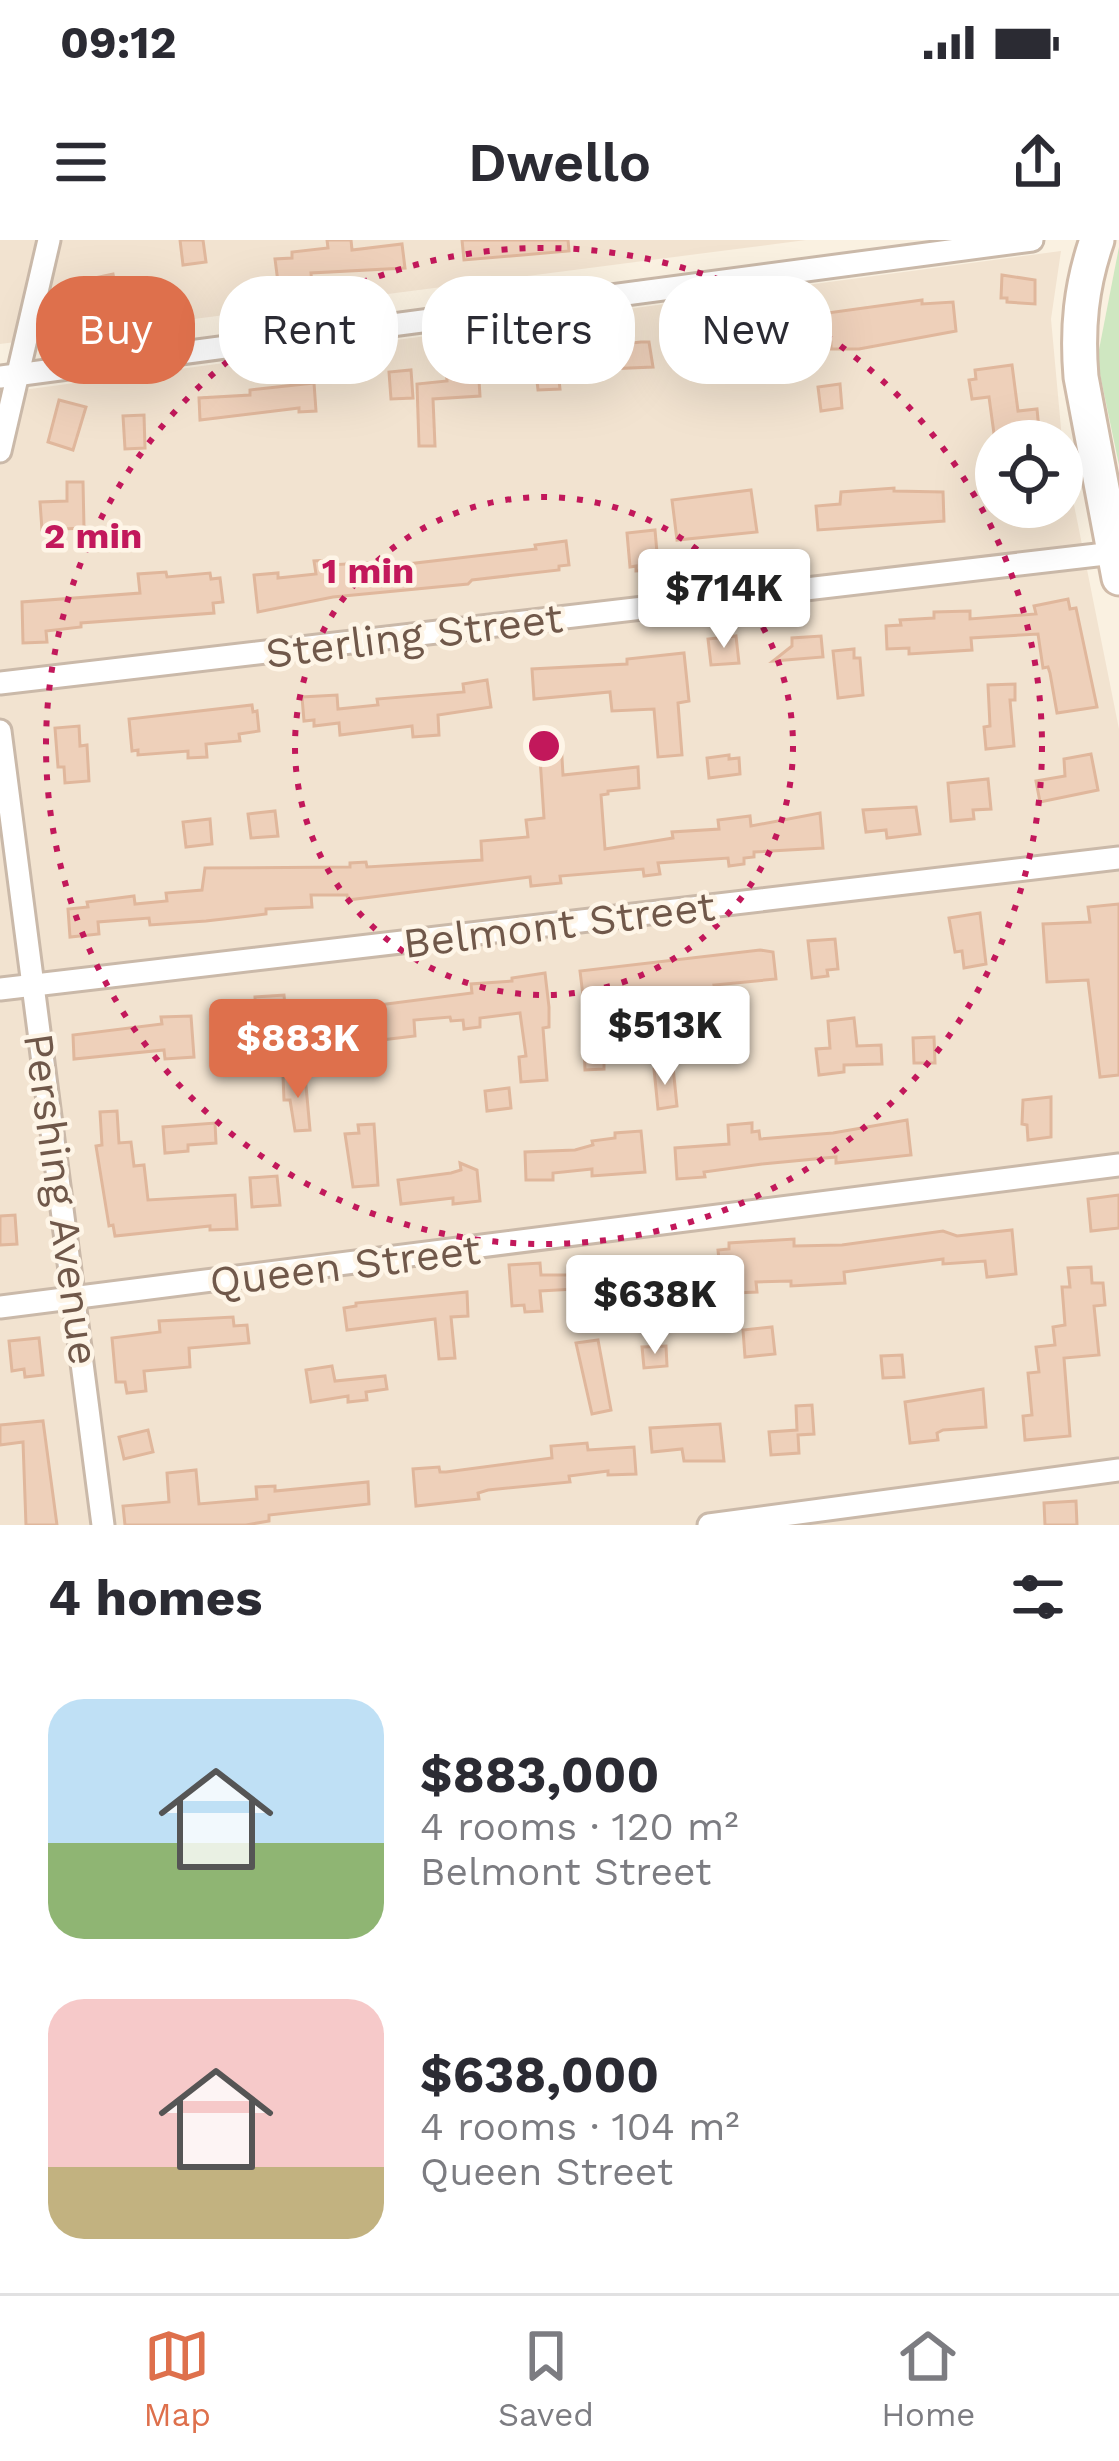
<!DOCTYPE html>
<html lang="en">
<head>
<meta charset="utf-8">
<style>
  body { margin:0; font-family:"Work Sans",sans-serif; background:#f7f7f7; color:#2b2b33; height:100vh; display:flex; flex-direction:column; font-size:45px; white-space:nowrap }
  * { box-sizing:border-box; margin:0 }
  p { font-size:39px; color:#7c7c81 }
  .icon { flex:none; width:66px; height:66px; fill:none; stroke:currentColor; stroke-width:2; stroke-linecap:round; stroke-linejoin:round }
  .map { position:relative; height:1285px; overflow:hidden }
  .side { display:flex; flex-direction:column; background:#fff; flex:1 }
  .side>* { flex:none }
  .guide { position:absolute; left:36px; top:36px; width:1047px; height:108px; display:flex; gap:24px }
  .fabs { position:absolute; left:975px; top:180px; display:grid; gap:24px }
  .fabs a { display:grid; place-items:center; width:108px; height:108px; border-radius:50%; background:#fff; box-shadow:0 12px 48px #0002; font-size:60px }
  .price { position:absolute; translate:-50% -102px; padding:0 27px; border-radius:12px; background:#fff; color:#222; font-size:39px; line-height:78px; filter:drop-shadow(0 3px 6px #0008) }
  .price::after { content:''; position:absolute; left:50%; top:72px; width:36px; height:27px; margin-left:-18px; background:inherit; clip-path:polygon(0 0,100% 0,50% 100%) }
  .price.on { background:#de704c; color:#fff }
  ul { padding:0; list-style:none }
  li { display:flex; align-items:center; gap:36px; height:300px; padding:0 48px }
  li span { display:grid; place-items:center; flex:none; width:336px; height:240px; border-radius:36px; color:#555 }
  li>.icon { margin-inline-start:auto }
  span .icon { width:144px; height:144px; fill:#fffc; stroke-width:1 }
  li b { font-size:51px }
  h2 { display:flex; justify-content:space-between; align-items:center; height:144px; padding:0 48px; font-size:51px }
  .chip { padding:0 42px; border-radius:48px; background:#fff; box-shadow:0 12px 48px #0002; font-size:42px; line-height:108px }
  .chip.on { background:#de704c; color:#fff }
  .status { display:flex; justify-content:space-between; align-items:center; height:84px; padding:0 60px; background:#fff; direction:ltr }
  .status svg { height:33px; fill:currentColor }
  header { display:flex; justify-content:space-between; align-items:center; height:156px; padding:0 48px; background:#fff; font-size:54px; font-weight:600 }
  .tabs { display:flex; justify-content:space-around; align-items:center; height:168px; border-top:3px solid #e1e1e2; background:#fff; font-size:33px; color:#7c7c81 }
  .tabs a { display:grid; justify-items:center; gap:6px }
  .tabs .on { color:#de704c }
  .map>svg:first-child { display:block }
  .residential { fill:#f2e3d0; fill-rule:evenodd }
  .green { fill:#cfe7c1 }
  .building { fill:#eed0ba; stroke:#e0b79c; stroke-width:3 }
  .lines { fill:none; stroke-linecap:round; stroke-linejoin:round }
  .minor-casing { stroke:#cab9a9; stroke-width:27 }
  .secondary-casing { stroke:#d0bba9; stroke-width:39 }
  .minor { stroke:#fff; stroke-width:21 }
  .secondary { stroke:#fff; stroke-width:33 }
  .ring { fill:none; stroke:#c2185b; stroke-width:6; stroke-dasharray:6 12 }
  .labels { text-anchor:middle; stroke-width:9; stroke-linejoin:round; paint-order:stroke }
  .street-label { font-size:42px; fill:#70584a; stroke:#fef5e7 }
  .centre { fill:#c2185b; stroke:#fef5e7; stroke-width:6 }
  .ring-label { font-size:36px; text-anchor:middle; font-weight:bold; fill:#c2185b; stroke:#fef5e7; stroke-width:9; stroke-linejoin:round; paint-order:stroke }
</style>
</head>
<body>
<div class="status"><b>09:12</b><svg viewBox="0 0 49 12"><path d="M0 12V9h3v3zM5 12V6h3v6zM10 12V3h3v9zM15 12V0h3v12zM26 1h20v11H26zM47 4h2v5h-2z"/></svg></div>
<header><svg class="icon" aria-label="menu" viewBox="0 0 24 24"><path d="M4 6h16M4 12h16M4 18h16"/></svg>Dwello<svg class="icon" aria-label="share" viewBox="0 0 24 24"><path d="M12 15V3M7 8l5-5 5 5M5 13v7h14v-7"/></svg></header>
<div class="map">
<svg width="1119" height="1285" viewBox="0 0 1119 1285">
  <rect width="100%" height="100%" fill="#faf1e1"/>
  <g class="residential">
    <polygon points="0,0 806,0 0,104"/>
    <path d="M1061,11L1051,79L1063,210L1119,489V1285H0V153ZM996,201H1062V267H996Z"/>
  </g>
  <polygon class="green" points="1119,7 1119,225 1097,120"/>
  <g class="building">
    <polygon points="180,0 203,0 206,22 183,25"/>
    <polygon points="327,0 351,0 352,10 402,4 405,28 311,33 312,46 279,50 275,19 292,18 292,12 328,8"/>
    <polygon points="462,0 568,0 569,11 464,20"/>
    <polygon points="113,34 118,61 108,63 109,69 92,72 87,46 96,44 95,38"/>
    <polygon points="1002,35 1035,40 1035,64 1007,62 1007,58 1001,58"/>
    <polygon points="922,60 922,64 953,62 956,91 859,109 831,109 831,102 812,103 720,112 716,83 782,76 782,79 820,77 820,74"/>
    <polygon points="641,102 649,102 653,127 558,131 560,149 538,150 537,141 531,141 529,116 539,113"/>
    <polygon points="478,125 480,156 433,159 435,206 419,206 417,144 447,141 446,128"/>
    <polygon points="1012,125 1018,171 1037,169 1040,200 995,201 989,157 972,159 969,140 976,139 975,130"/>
    <polygon points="411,130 413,158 391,159 389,132"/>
    <polygon points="314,143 316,171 299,172 299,168 200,180 199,158 250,155 250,150"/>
    <polygon points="840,144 842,168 821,171 818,147"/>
    <polygon points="59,160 86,167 73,210 48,202"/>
    <polygon points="144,175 145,208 125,209 123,176"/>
    <polygon points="67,242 83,242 84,288 42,290 40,262 67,261"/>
    <polygon points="894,248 894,251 943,252 944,281 818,290 816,266 840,264 841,252"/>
    <polygon points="751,250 757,292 677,300 672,260"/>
    <polygon points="655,290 658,324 652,324 652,330 636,331 636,326 630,327 627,293"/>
    <polygon points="566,301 569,325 559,326 559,330 472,340 468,344 333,357 258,372 254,335 278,333 278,338 316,334 314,321 330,320 330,325 380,322 381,327 536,309 535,305"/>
    <polygon points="166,332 167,337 210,333 211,339 220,338 223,362 213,363 214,373 81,383 81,387 46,391 47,402 23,403 22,362 140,353 138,334"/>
    <polygon points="1068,359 1070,369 1076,368 1097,467 1057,473 1050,433 1048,427 1043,428 1038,394 971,398 972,410 909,414 909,408 887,409 886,386 901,385 900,380 934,378 934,372 970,371 970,379 1036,374 1034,366"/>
    <polygon points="736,396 739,423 711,425 708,399"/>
    <polygon points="821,396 823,417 773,421 792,406 792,398"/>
    <polygon points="854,409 854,418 860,418 863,455 838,458 833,411"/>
    <polygon points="684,413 689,461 678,463 682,515 658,517 654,469 612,471 610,452 534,459 532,429 627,424 627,419"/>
    <polygon points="487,440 491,467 438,475 439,495 413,497 412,486 340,495 339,483 314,486 314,480 304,481 302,457 337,455 338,469 378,465 377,459 464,452 463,444"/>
    <polygon points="1015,444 1015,460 1010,460 1014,506 986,509 984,487 990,486 988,445"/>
    <polygon points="252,465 253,472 257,471 259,491 239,494 240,501 206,504 207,517 188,518 188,511 138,515 138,510 132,511 129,479"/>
    <polygon points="79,486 80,506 87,505 89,541 65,543 64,527 58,527 55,488"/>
    <polygon points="561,501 563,535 638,527 639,548 608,551 608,554 601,555 605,609 673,598 672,592 719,589 718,580 750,576 751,586 820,573 823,608 754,612 754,617 744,618 744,624 729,626 728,618 658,623 660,634 644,636 643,629 560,636 561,643 531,646 530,637 348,660 347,655 311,655 312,667 266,669 266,674 206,681 150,685 149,678 98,682 99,694 70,697 68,669 88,667 87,662 134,656 135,664 167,661 166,653 202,650 205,628 350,627 350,623 366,622 367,627 482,620 481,601 528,597 526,580 544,578 539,503"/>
    <polygon points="1091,514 1098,550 1040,562 1036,541 1065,536 1064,519"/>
    <polygon points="729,515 729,519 739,518 740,534 709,538 707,518"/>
    <polygon points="988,539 991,569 973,570 974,579 951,581 948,543"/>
    <polygon points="916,567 920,594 887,598 886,590 866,592 863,570"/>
    <polygon points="275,571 278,596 251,598 248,574"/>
    <polygon points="210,579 212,604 186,607 183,582"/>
    <polygon points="1119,664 1119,835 1100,837 1088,740 1047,742 1043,684 1090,682 1088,667"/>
    <polygon points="980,673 986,724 964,728 962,711 955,712 949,678"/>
    <polygon points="835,699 838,729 827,730 828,736 812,738 808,701"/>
    <polygon points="760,710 773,712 776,739 714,745 715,750 584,764 580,731"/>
    <polygon points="545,733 549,767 549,787 543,788 547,840 521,842 519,817 526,816 520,773 480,778 480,787 464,789 463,780 451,781 450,777 414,780 415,796 381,800 380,790 345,795 346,804 329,806 328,796 316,795 257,800 255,757 284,755 286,777 472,753 471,744 512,741 512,738"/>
    <polygon points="191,776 194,817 165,819 164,810 74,819 73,795 162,784 161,777"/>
    <polygon points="854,778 857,806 881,805 882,824 844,825 844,832 819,835 816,809 830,808 828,781"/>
    <polygon points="650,788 651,811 604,812 604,829 585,830 584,806 592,806 590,790"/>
    <polygon points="934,797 935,823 914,823 913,798"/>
    <polygon points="673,827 677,866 658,869 654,829"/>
    <polygon points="305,835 310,890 295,891 290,860 284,860 283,836"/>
    <polygon points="509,848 511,868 487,871 485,851"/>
    <polygon points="1051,857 1051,897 1028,900 1027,885 1022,884 1023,860"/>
    <polygon points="117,871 119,903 131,902 134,926 144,925 148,960 235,955 237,989 210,990 210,986 115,996 113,985 109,986 96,906 102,905 100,872"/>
    <polygon points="907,880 911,915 836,923 836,917 762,924 704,932 705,937 677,939 675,908 729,904 728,885 752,883 752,892 759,891 760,899 833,893"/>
    <polygon points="215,883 216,903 188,905 188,911 165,913 163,887"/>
    <polygon points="374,884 378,945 353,947 345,894 359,893 358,885"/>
    <polygon points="641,891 645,932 592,936 592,929 553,933 553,940 526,940 525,912 575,910 593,905 592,901 615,898 615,893"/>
    <polygon points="460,923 477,930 480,961 453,964 453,958 401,964 398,940 451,933 461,930"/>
    <polygon points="277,936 280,965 252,967 250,938"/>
    <polygon points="1119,955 1119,988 1091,991 1088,959"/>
    <polygon points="15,975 17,1004 0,1005 0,976"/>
    <polygon points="1012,990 1016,1034 987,1037 985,1021 943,1024 943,1019 844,1032 845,1043 791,1046 791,1041 756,1042 757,1052 735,1053 735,1046 690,1050 691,1060 669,1061 666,1052 664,1022 719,1020 718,1010 729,1009 729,1003 794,999 794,1006 842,1005 943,991 957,996"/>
    <polygon points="540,1023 541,1035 574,1035 574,1031 599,1028 601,1053 576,1055 575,1049 540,1051 542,1071 525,1072 524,1065 512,1066 509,1025"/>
    <polygon points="1091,1027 1092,1043 1103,1043 1105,1065 1094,1066 1099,1115 1064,1118 1070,1196 1025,1200 1023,1176 1032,1175 1028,1133 1039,1132 1036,1107 1055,1105 1053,1087 1065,1085 1062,1047 1070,1047 1068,1028"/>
    <polygon points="467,1052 468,1076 451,1077 455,1118 439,1119 435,1079 347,1090 344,1068 356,1066 356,1063"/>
    <polygon points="233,1077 234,1086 247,1085 249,1103 189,1108 190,1127 144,1131 146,1151 127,1153 125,1142 116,1142 112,1098 160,1092 159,1081"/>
    <polygon points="772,1087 775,1114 745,1117 743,1090"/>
    <polygon points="39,1098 43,1135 25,1137 24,1129 12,1131 9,1101"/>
    <polygon points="598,1100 611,1170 592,1174 576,1103"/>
    <polygon points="666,1106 667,1126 644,1128 642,1107"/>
    <polygon points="902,1115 904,1137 883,1138 881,1116"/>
    <polygon points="332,1126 335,1141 385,1136 387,1149 366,1152 367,1160 348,1162 348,1156 311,1162 306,1130"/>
    <polygon points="983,1149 986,1187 943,1190 937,1193 938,1200 910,1203 905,1162"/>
    <polygon points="812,1165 814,1194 798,1195 799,1213 771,1215 769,1192 797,1190 796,1166"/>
    <polygon points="43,1181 57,1285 26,1285 23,1202 0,1205 0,1185"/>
    <polygon points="720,1184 724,1221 684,1221 682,1209 652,1212 650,1188"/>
    <polygon points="148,1190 153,1212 124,1219 119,1197"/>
    <polygon points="587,1203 588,1210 634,1207 636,1234 608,1235 608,1231 569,1236 570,1242 488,1250 478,1253 479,1259 416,1266 413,1229 439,1227 440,1232 446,1232 552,1218 551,1206"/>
    <polygon points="196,1230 199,1264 257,1259 256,1247 275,1246 275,1251 368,1242 369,1264 269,1275 269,1281 246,1285 125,1285 123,1266 169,1262 167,1233"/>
    <polygon points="1076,1261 1077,1285 1045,1285 1044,1263"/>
  </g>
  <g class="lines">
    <defs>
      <g id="minor">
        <polyline points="0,137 1032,0"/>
        <polyline points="0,211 49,0"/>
        <polyline points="0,443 1114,313"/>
        <polyline points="0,491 103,1285"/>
        <polyline points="0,749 1119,618"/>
        <polyline points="0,1067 1119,925"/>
        <polyline points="709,1285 1119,1230"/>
      </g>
      <path id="secondary" d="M1097,0C1081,46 1077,88 1081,137L1119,338"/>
    </defs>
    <use href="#minor" class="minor-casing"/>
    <use href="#secondary" class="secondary-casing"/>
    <use href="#minor" class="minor"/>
    <use href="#secondary" class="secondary"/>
  </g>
  <g class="ring">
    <circle cx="544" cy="506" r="249"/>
    <circle cx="544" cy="506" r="498"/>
  </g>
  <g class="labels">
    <g class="street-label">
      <text transform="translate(414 395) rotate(-7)" y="15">Sterling Street</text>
      <text transform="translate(559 684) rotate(-7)" y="15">Belmont Street</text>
      <text transform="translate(62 959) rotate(82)" y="15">Pershing Avenue</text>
      <text transform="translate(345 1025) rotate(-7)" y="15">Queen Street</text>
    </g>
  </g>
  <circle cx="544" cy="506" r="18" class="centre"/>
  <g class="ring-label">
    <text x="93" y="308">2 min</text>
    <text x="368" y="343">1 min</text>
  </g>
</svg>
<div class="fabs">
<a><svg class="icon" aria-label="locate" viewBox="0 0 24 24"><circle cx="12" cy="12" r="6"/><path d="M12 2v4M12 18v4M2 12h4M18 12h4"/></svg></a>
</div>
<b class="price" style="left:724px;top:411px">$714K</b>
<b class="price" style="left:665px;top:848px">$513K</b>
<b class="price on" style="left:298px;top:861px">$883K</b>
<b class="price" style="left:655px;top:1117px">$638K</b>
<div class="guide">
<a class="chip on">Buy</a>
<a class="chip">Rent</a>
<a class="chip">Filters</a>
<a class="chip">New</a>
</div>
</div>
<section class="side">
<h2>4 homes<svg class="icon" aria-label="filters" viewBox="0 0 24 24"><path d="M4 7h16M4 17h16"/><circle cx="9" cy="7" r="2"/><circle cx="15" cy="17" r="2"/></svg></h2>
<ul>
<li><span style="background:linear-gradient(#bfe0f5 60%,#8fb573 0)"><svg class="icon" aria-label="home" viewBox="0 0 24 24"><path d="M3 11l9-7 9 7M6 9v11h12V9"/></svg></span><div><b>$883,000</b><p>4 rooms · 120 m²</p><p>Belmont Street</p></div></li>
<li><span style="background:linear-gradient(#f6c9c9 70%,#c2b280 0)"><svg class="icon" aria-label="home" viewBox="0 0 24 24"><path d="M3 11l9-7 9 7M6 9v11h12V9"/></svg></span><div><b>$638,000</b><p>4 rooms · 104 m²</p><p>Queen Street</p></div></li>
</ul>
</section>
<nav class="tabs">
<a class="on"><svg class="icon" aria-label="map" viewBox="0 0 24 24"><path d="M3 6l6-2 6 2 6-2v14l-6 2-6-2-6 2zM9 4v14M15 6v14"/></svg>Map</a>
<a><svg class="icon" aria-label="saved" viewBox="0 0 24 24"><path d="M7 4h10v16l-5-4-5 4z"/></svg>Saved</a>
<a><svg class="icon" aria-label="home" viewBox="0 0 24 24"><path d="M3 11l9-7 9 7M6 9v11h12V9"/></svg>Home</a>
</nav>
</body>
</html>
